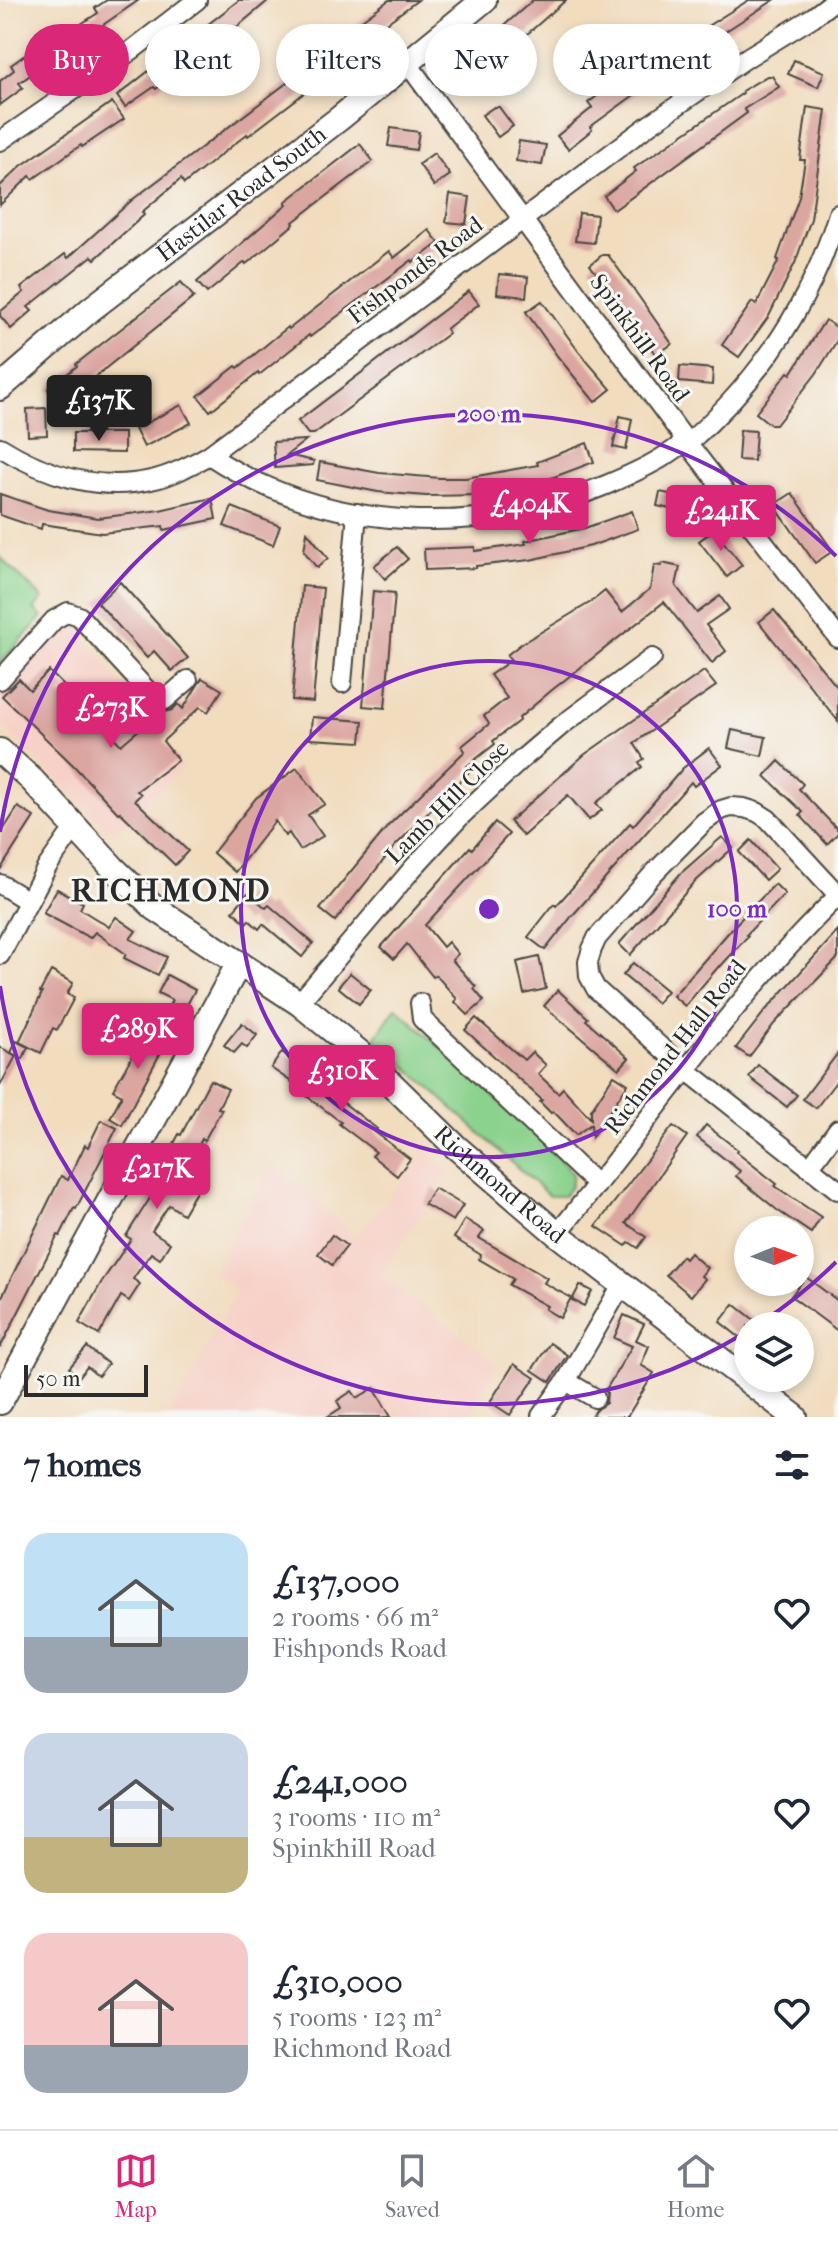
<!DOCTYPE html>
<html lang="en">
<head>
<meta charset="utf-8">
<style>
  body { margin:0; font-family:"IM FELL French Canon",serif; background:#f6f6f7; color:#1f2937; height:100vh; display:flex; flex-direction:column; font-size:30px; white-space:nowrap }
  * { box-sizing:border-box; margin:0 }
  p { font-size:26px; color:#747a83 }
  .icon { flex:none; width:44px; height:44px; fill:none; stroke:currentColor; stroke-width:2; stroke-linecap:round; stroke-linejoin:round }
  .map { position:relative; height:1417px; overflow:hidden }
  .sheet { display:flex; flex-direction:column; background:#fff; flex:1 }
  .sheet>* { flex:none }
  .banner { position:absolute; left:24px; top:24px; width:790px; height:72px; display:flex; gap:16px }
  .needle { width:52px; rotate:89deg }
  .tools { position:absolute; left:734px; top:1216px; display:grid; gap:16px }
  .tools a { display:grid; place-items:center; width:80px; height:80px; border-radius:50%; background:#fff; box-shadow:0 4px 12px #0003; font-size:40px }
  .scale { position:absolute; left:24px; bottom:20px; width:124px; box-sizing:border-box; padding-left:8px; border:4px solid #2b2b2b; border-top:0; font-size:22px; line-height:28px; white-space:nowrap; color:#2b2b2b; -webkit-text-stroke:6px #f6f6f2; paint-order:stroke }
  .price { position:absolute; translate:-50% -68px; padding:0 18px; border-radius:8px; background:#db2777; color:#fff; font-size:26px; line-height:52px; filter:drop-shadow(0 2px 4px #0008) }
  .price::after { content:''; position:absolute; left:50%; top:48px; width:24px; height:18px; margin-left:-12px; background:inherit; clip-path:polygon(0 0,100% 0,50% 100%) }
  .price.active { background:#222; color:#fff }
  ul { padding:0; list-style:none }
  li { display:flex; align-items:center; gap:24px; height:200px; padding:0 24px }
  li span { display:grid; place-items:center; flex:none; width:224px; height:160px; border-radius:24px; color:#555 }
  li>.icon { margin-inline-start:auto }
  span .icon { width:96px; height:96px; fill:#fffc; stroke-width:1 }
  li b { font-size:34px }
  h2 { display:flex; justify-content:space-between; align-items:center; height:96px; padding:0 24px; font-size:34px }
  .tag { padding:0 28px; border-radius:36px; background:#fff; box-shadow:0 4px 12px #0003; font-size:28px; line-height:72px }
  .tag.active { background:#db2777; color:#fff }
  .dock { display:flex; justify-content:space-around; align-items:center; height:112px; border-top:2px solid #e0e1e3; background:#fff; font-size:22px; color:#747a83 }
  .dock a { display:grid; justify-items:center; gap:4px }
  .dock .active { color:#db2777 }
  .map>svg:first-child { display:block }
  .built { fill:#f7d1c8 }
  .green { fill:#8bd28d; stroke:#5b7e5c; stroke-width:2 }
  .building { fill:#dba5a0 }
  .lines { fill:none; stroke-linecap:round; stroke-linejoin:round }
  .street-casing { stroke:#494641; stroke-width:22 }
  .secondary-casing { stroke:#494641; stroke-width:28 }
  .street { stroke:#fff; stroke-width:18 }
  .secondary { stroke:#fff; stroke-width:24 }
  .ring { fill:none; stroke:#7b2cbf; stroke-width:4 }
  .labels { text-anchor:middle; stroke-width:6; stroke-linejoin:round; paint-order:stroke }
  .street-label { font-size:24px; fill:#2b2b2b; stroke:#f6f6f2 }
  .district-label { font-size:32px; font-weight:bold; letter-spacing:2px; fill:#2b2b2b; stroke:#f6f6f2 }
  .centre { fill:#7b2cbf; stroke:#f6f6f2; stroke-width:4 }
  .ring-label { font-size:24px; text-anchor:middle; font-weight:bold; fill:#7b2cbf; stroke:#f6f6f2; stroke-width:6; stroke-linejoin:round; paint-order:stroke }
</style>
</head>
<body>
<div class="map">
<svg width="838" height="1417" viewBox="0 0 838 1417">
  <rect width="100%" height="100%" fill="#f6f6f2"/>
  <filter id="ink" filterUnits="userSpaceOnUse"><feTurbulence type="fractalNoise" baseFrequency=".0125" numOctaves="2"/><feDisplacementMap in="SourceGraphic" scale="16" xChannelSelector="R" yChannelSelector="G"/><feConvolveMatrix kernelMatrix="1 2 1 2 8 2 1 2 1" color-interpolation-filters="sRGB"/></filter>
  <filter id="wash" filterUnits="userSpaceOnUse"><feTurbulence type="fractalNoise" baseFrequency=".006" numOctaves="4" result="noise"/><feDisplacementMap in="SourceGraphic" scale="32" xChannelSelector="R" yChannelSelector="G"/><feGaussianBlur stdDeviation="1.8" result="paint"/><feColorMatrix in="noise" values="0 0 0 0 0 0 0 0 0 0 0 0 0 0 0 0 0 1.4 0 .05"/><feComposite in="paint" operator="in"/></filter>
  <g filter="url(#wash)">
    <rect width="100%" height="100%" fill="#f1dcbe"/>
    <g class="built">
      <polygon points="72,618 183,767 113,834 0,724 0,695"/>
      <polygon points="427,1151 449,1171 381,1275 498,1363 469,1417 169,1417 238,1289 212,1274 273,1163 356,1236"/>
    </g>
    <g class="green">
      <polygon points="0,557 43,599 34,609 42,617 0,663"/>
      <polygon points="396,1007 549,1147 573,1174 571,1186 564,1196 549,1196 375,1038"/>
    </g>
    <g id="blocks">
      <g class="building">
        <polygon points="107,0 139,0 19,83 23,88 0,105 0,81 14,70 11,65 53,35 56,40 98,13 95,8"/>
        <polygon points="239,0 269,0 232,31 227,26 194,52 198,58 156,89 154,87 125,107 117,96"/>
        <polygon points="389,0 418,0 354,47 357,50 294,101 248,136 247,134 184,184 181,179 142,212 144,215 95,259 92,256 28,307 32,311 11,329 0,316 0,312 24,292 21,288 65,254 68,258 132,200 292,79 355,25"/>
        <polygon points="533,0 566,0 525,36 524,34 494,59 482,45"/>
        <polygon points="749,0 774,0 698,49 641,90 590,127 592,130 568,149 557,136 592,108 588,103 639,64 686,32 690,37"/>
        <polygon points="794,60 824,72 818,87 788,74"/>
        <polygon points="465,61 484,64 480,93 462,91"/>
        <polygon points="767,76 772,76 779,87 744,109 747,113 614,210 604,196 636,171 634,168 743,93 742,91"/>
        <polygon points="112,102 124,119 82,147 81,145 33,179 30,176 0,205 0,186 21,166"/>
        <polygon points="494,107 499,107 513,126 498,137 482,115"/>
        <polygon points="807,107 826,110 811,219 795,263 769,316 739,357 722,345 752,302 756,305 779,260 777,259 799,197 805,160 800,160"/>
        <polygon points="391,128 419,132 416,150 388,146"/>
        <polygon points="519,141 546,145 542,165 516,161"/>
        <polygon points="360,144 373,161 293,222 294,224 255,257 246,264 245,262 207,293 197,282 287,204 285,202"/>
        <polygon points="434,153 450,175 434,186 419,164"/>
        <polygon points="450,194 470,197 466,224 446,222"/>
        <polygon points="579,213 597,215 594,243 575,241"/>
        <polygon points="429,230 439,243 413,262 412,260 310,337 309,335 259,375 258,373 210,411 198,396 236,366 238,368 288,327 289,329 389,251 394,258"/>
        <polygon points="602,255 608,255 637,294 672,344 656,355 628,315 590,265"/>
        <polygon points="499,274 528,277 526,297 497,294"/>
        <polygon points="181,282 194,297 60,405 48,389 77,366 76,364"/>
        <polygon points="469,291 479,304 446,329 449,333 314,434 308,434 298,421"/>
        <polygon points="542,301 579,352 611,389 595,402 558,357 526,312"/>
        <polygon points="825,320 838,328 838,339 816,374 776,425 771,425 756,413 788,372 791,374"/>
        <polygon points="680,366 713,369 712,385 679,382"/>
        <polygon points="181,405 191,423 144,447 135,429"/>
        <polygon points="46,408 47,435 28,436 27,409"/>
        <polygon points="620,416 632,419 626,450 613,447"/>
        <polygon points="740,430 756,431 754,461 738,460"/>
        <polygon points="73,433 124,433 124,453 73,452"/>
        <polygon points="306,440 287,455 314,461 313,465 275,468 273,442"/>
        <polygon points="587,443 594,462 530,486 481,495 426,496 378,492 317,480 320,462 379,473 440,478 466,478 538,465 537,462"/>
        <polygon points="660,492 692,499 689,513 657,506"/>
        <polygon points="792,493 833,551 815,563 774,505"/>
        <polygon points="0,494 48,510 98,518 160,510 212,498 216,519 164,530 163,526 102,533 42,524 41,529 0,515"/>
        <polygon points="232,507 280,526 273,545 224,526"/>
        <polygon points="632,511 638,529 591,546 530,560 476,566 476,568 425,570 424,549 475,547 475,551 526,544 525,541 585,528"/>
        <polygon points="714,530 742,565 727,577 699,541"/>
        <polygon points="307,532 328,558 317,568 304,551"/>
        <polygon points="397,547 408,559 385,579 374,566"/>
        <polygon points="662,563 680,567 676,586 697,613 720,596 729,609 706,625 726,651 712,663 664,602 552,690 519,718 520,720 493,741 495,744 467,766 471,770 395,846 335,921 320,909 388,826 465,751 462,746 489,724 484,716 507,698 490,675 511,660 507,655 521,644 591,602 605,591 622,612 650,589 654,565 661,566"/>
        <polygon points="120,582 188,658 172,671 154,651 147,658 98,603"/>
        <polygon points="302,586 323,588 313,702 292,700"/>
        <polygon points="373,591 395,593 385,708 363,706"/>
        <polygon points="774,610 838,688 838,721 759,622"/>
        <polygon points="49,671 65,687 59,694 84,719 90,713 121,745 148,722 150,725 164,712 172,710 178,704 183,709 202,678 222,690 208,712 200,707 163,741 178,760 137,791 141,794 135,800 188,851 175,865 120,812 118,813 74,766 2,696 19,679 30,690"/>
        <polygon points="704,671 716,686 634,743 644,759 639,762 642,767 596,803 602,810 589,820 568,795 523,836 510,821 584,755"/>
        <polygon points="312,717 363,721 361,742 310,739"/>
        <polygon points="732,730 766,737 762,756 728,748"/>
        <polygon points="709,748 722,765 694,786 691,782 572,916 545,950 528,937 554,904 556,906 630,823 633,826 683,768"/>
        <polygon points="779,761 803,784 799,789 838,830 838,833 827,844 800,815 803,812 765,776"/>
        <polygon points="297,768 325,804 308,815 323,836 300,850 289,833 285,836 275,821 235,872 213,853 256,798"/>
        <polygon points="18,807 34,817 0,870 0,835"/>
        <polygon points="495,822 509,834 425,925 443,947 448,942 458,954 452,960 476,987 474,989 484,1001 468,1015 455,1002 457,999 436,975 433,977 407,944 394,959 381,947 470,847 472,849"/>
        <polygon points="722,837 733,848 695,882 630,955 619,944 681,873"/>
        <polygon points="751,840 777,869 765,880 739,852"/>
        <polygon points="775,884 785,894 746,935 748,936 720,967 719,966 685,1006 673,996 735,925"/>
        <polygon points="57,889 83,903 80,909 109,927 116,917 136,931 130,939 167,957 158,975 124,958 126,954 95,932 90,938 43,913"/>
        <polygon points="248,893 266,908 269,905 313,943 302,957 263,924 259,929 249,920 246,923 233,911"/>
        <polygon points="838,931 838,958 774,1024 749,1057 736,1048 765,1011"/>
        <polygon points="539,957 546,989 524,994 517,962"/>
        <polygon points="633,963 667,991 657,1003 623,975"/>
        <polygon points="51,971 73,983 67,994 74,998 57,1030 53,1028 41,1053 19,1042 42,993 40,992"/>
        <polygon points="350,973 371,990 359,1004 338,987"/>
        <polygon points="167,975 195,990 182,1014 169,1006 172,1000 158,993"/>
        <polygon points="558,990 588,1018 586,1020 629,1058 619,1069 544,1006"/>
        <polygon points="476,1018 524,1060 532,1052 546,1065 538,1074 558,1093 563,1088 591,1119 591,1110 614,1075 628,1084 592,1137 591,1124 576,1135 553,1111 551,1113 540,1102 542,1100 465,1030"/>
        <polygon points="242,1023 257,1035 247,1048 242,1044 234,1053 224,1045"/>
        <polygon points="150,1024 170,1035 122,1125 110,1118 122,1095 113,1090"/>
        <polygon points="16,1041 28,1047 23,1059 11,1053"/>
        <polygon points="0,1047 16,1056 0,1086"/>
        <polygon points="282,1052 342,1098 340,1100 377,1129 375,1132 410,1159 397,1176 372,1156 376,1152 339,1124 341,1122 304,1094 306,1092 271,1068"/>
        <polygon points="838,1053 838,1079 816,1108 803,1099"/>
        <polygon points="758,1065 797,1095 787,1107 749,1077"/>
        <polygon points="210,1080 228,1089 218,1108 222,1109 204,1141 202,1139 187,1168 204,1178 183,1214 169,1205 152,1231 170,1243 160,1259 151,1253 133,1279 140,1284 129,1301 121,1296 99,1335 79,1323 101,1283 131,1239 126,1236 152,1195 151,1194 162,1175 158,1173 179,1134 181,1135"/>
        <polygon points="101,1120 117,1128 76,1209 74,1208 60,1236 58,1235 0,1348 0,1301 61,1176 68,1180 85,1145 88,1147"/>
        <polygon points="706,1125 738,1150 736,1152 777,1184 775,1186 821,1217 811,1233 777,1210 736,1176 740,1171 697,1137"/>
        <polygon points="673,1126 687,1136 626,1223 646,1237 638,1248 629,1242 626,1246 596,1226"/>
        <polygon points="434,1188 463,1205 453,1221 424,1204"/>
        <polygon points="465,1219 484,1231 479,1238 547,1278 544,1283 571,1298 560,1318 545,1309 547,1306 509,1285 513,1279 479,1259 481,1255 454,1238"/>
        <polygon points="332,1235 347,1246 332,1265 318,1254"/>
        <polygon points="690,1253 707,1268 701,1276 705,1279 691,1296 666,1275 682,1256 685,1259"/>
        <polygon points="806,1277 838,1301 838,1331 791,1296"/>
        <polygon points="580,1285 592,1291 584,1306 572,1300"/>
        <polygon points="734,1304 762,1326 748,1326 748,1344 720,1322"/>
        <polygon points="624,1315 644,1324 636,1340 649,1346 641,1365 654,1373 627,1417 592,1417 596,1410 606,1403 607,1392 605,1391 632,1346 614,1338"/>
        <polygon points="550,1343 567,1355 550,1382 532,1370"/>
        <polygon points="87,1347 108,1364 98,1376 87,1367 79,1377 69,1368"/>
        <polygon points="514,1364 535,1378 510,1415 490,1402"/>
        <polygon points="374,1388 391,1417 327,1417 341,1408 337,1401 352,1391 357,1398"/>
      </g>
    </g>
  </g>
  <g filter="url(#ink)">
    <use href="#blocks" fill-opacity="0" stroke="#494641" stroke-width="2"/>
    <g class="lines">
      <defs>
        <g id="street">
          <polyline points="408,64 686,441 838,638"/>
          <polyline points="0,141 132,50 197,0"/>
          <path d="M688,443C759,381 810,305 838,214"/>
          <path d="M0,447C45,475 98,492 151,480C171,476 191,465 209,455L649,125L748,57L813,17L835,0"/>
          <path d="M209,455C327,533 478,538 606,485C634,473 663,460 686,441"/>
          <polyline points="0,680 54,620 68,612 79,616 156,700 165,700 188,680"/>
          <polyline points="342,683 357,513"/>
          <polyline points="0,884 28,901"/>
          <polyline points="838,895 768,819 757,812 744,808 731,807 721,810 704,822 653,874 597,938 592,949 588,962 589,976 596,989 605,997 685,1069 838,1190"/>
          <polyline points="0,955 47,867 75,827"/>
          <polyline points="299,1003 414,867 462,815 522,759 562,725 652,658"/>
          <polyline points="420,1003 422,1019 597,1185"/>
          <polyline points="809,1168 838,1129"/>
          <path d="M557,1234C650,1121 732,999 838,896"/>
          <polyline points="566,1381 595,1398"/>
          <polyline points="541,1416 566,1381 623,1283"/>
        </g>
        <g id="secondary">
          <path id="s1" d="M0,388L91,309L340,118L484,0"/>
          <path id="s2" d="M0,751L32,780L114,869L155,908L299,1003L360,1053L456,1147L557,1234L795,1417"/>
          <polyline points="0,1402 239,963"/>
        </g>
      </defs>
      <use href="#street" class="street-casing"/>
      <use href="#secondary" class="secondary-casing"/>
      <use href="#street" class="street"/>
      <use href="#secondary" class="secondary"/>
    </g>
  </g>
  <g class="ring">
    <circle cx="489" cy="909" r="248"/>
    <path d="M836 1262A495 495 0 0 1 759 1324M748 1331A495 495 0 0 1 0 986M0 832A495 495 0 0 1 836 556"/>
  </g>
  <g class="labels">
    <g class="street-label">
      <text dy="8" stroke="none"><textPath href="#s1" startOffset="310">Hastilar Road South</textPath></text>
      <text transform="translate(415 270) rotate(-37)" y="8">Fishponds Road</text>
      <text transform="translate(640 338) rotate(54)" y="8">Spinkhill Road</text>
      <text transform="translate(447 802) rotate(-45)" y="8">Lamb Hill Close</text>
      <text transform="translate(675 1047) rotate(-52)" y="8">Richmond Hall Road</text>
      <text dy="8" stroke="none"><textPath href="#s2" startOffset="664">Richmond Road</textPath></text>
    </g>
    <g class="district-label">
      <text x="171" y="901">RICHMOND</text>
    </g>
  </g>
  <circle cx="489" cy="909" r="12" class="centre"/>
  <g class="ring-label">
    <text x="489" y="422">200 m</text>
    <text x="737" y="917">100 m</text>
  </g>
</svg>
<div class="tools">
<a><svg class="needle" viewBox="-14 -14 28 28"><path d="M0-13l5 13h-10z" fill="#e53935"/><path d="M0 13l5-13h-10z" fill="#747a83"/></svg></a>
<a><svg class="icon" aria-label="layers" viewBox="0 0 24 24"><path d="M12 4l9 5-9 5-9-5zM3 14l9 5 9-5"/></svg></a>
</div>
<div class="scale">50 m</div>
<b class="price active" style="left:99px;top:443px">£137K</b>
<b class="price" style="left:530px;top:546px">£404K</b>
<b class="price" style="left:721px;top:553px">£241K</b>
<b class="price" style="left:111px;top:750px">£273K</b>
<b class="price" style="left:138px;top:1071px">£289K</b>
<b class="price" style="left:342px;top:1113px">£310K</b>
<b class="price" style="left:157px;top:1211px">£217K</b>
<div class="banner">
<a class="tag active">Buy</a>
<a class="tag">Rent</a>
<a class="tag">Filters</a>
<a class="tag">New</a>
<a class="tag">Apartment</a>
</div>
</div>
<section class="sheet">
<h2>7 homes<svg class="icon" aria-label="filters" viewBox="0 0 24 24"><path d="M4 7h16M4 17h16"/><circle cx="9" cy="7" r="2"/><circle cx="15" cy="17" r="2"/></svg></h2>
<ul>
<li><span style="background:linear-gradient(#bfe0f5 65%,#9aa5b1 0)"><svg class="icon" aria-label="home" viewBox="0 0 24 24"><path d="M3 11l9-7 9 7M6 9v11h12V9"/></svg></span><div><b>£137,000</b><p>2 rooms · 66 m²</p><p>Fishponds Road</p></div><svg class="icon" aria-label="heart" viewBox="0 0 24 24"><path d="M12 20l-8-8c-3-5 5-10 8-4 3-6 11-1 8 4z"/></svg></li>
<li><span style="background:linear-gradient(#c9d6e8 65%,#c2b280 0)"><svg class="icon" aria-label="home" viewBox="0 0 24 24"><path d="M3 11l9-7 9 7M6 9v11h12V9"/></svg></span><div><b>£241,000</b><p>3 rooms · 110 m²</p><p>Spinkhill Road</p></div><svg class="icon" aria-label="heart" viewBox="0 0 24 24"><path d="M12 20l-8-8c-3-5 5-10 8-4 3-6 11-1 8 4z"/></svg></li>
<li><span style="background:linear-gradient(#f6c9c9 70%,#9aa5b1 0)"><svg class="icon" aria-label="home" viewBox="0 0 24 24"><path d="M3 11l9-7 9 7M6 9v11h12V9"/></svg></span><div><b>£310,000</b><p>5 rooms · 123 m²</p><p>Richmond Road</p></div><svg class="icon" aria-label="heart" viewBox="0 0 24 24"><path d="M12 20l-8-8c-3-5 5-10 8-4 3-6 11-1 8 4z"/></svg></li>
</ul>
</section>
<nav class="dock">
<a class="active"><svg class="icon" aria-label="map" viewBox="0 0 24 24"><path d="M3 6l6-2 6 2 6-2v14l-6 2-6-2-6 2zM9 4v14M15 6v14"/></svg>Map</a>
<a><svg class="icon" aria-label="saved" viewBox="0 0 24 24"><path d="M7 4h10v16l-5-4-5 4z"/></svg>Saved</a>
<a><svg class="icon" aria-label="home" viewBox="0 0 24 24"><path d="M3 11l9-7 9 7M6 9v11h12V9"/></svg>Home</a>
</nav>
</body>
</html>
